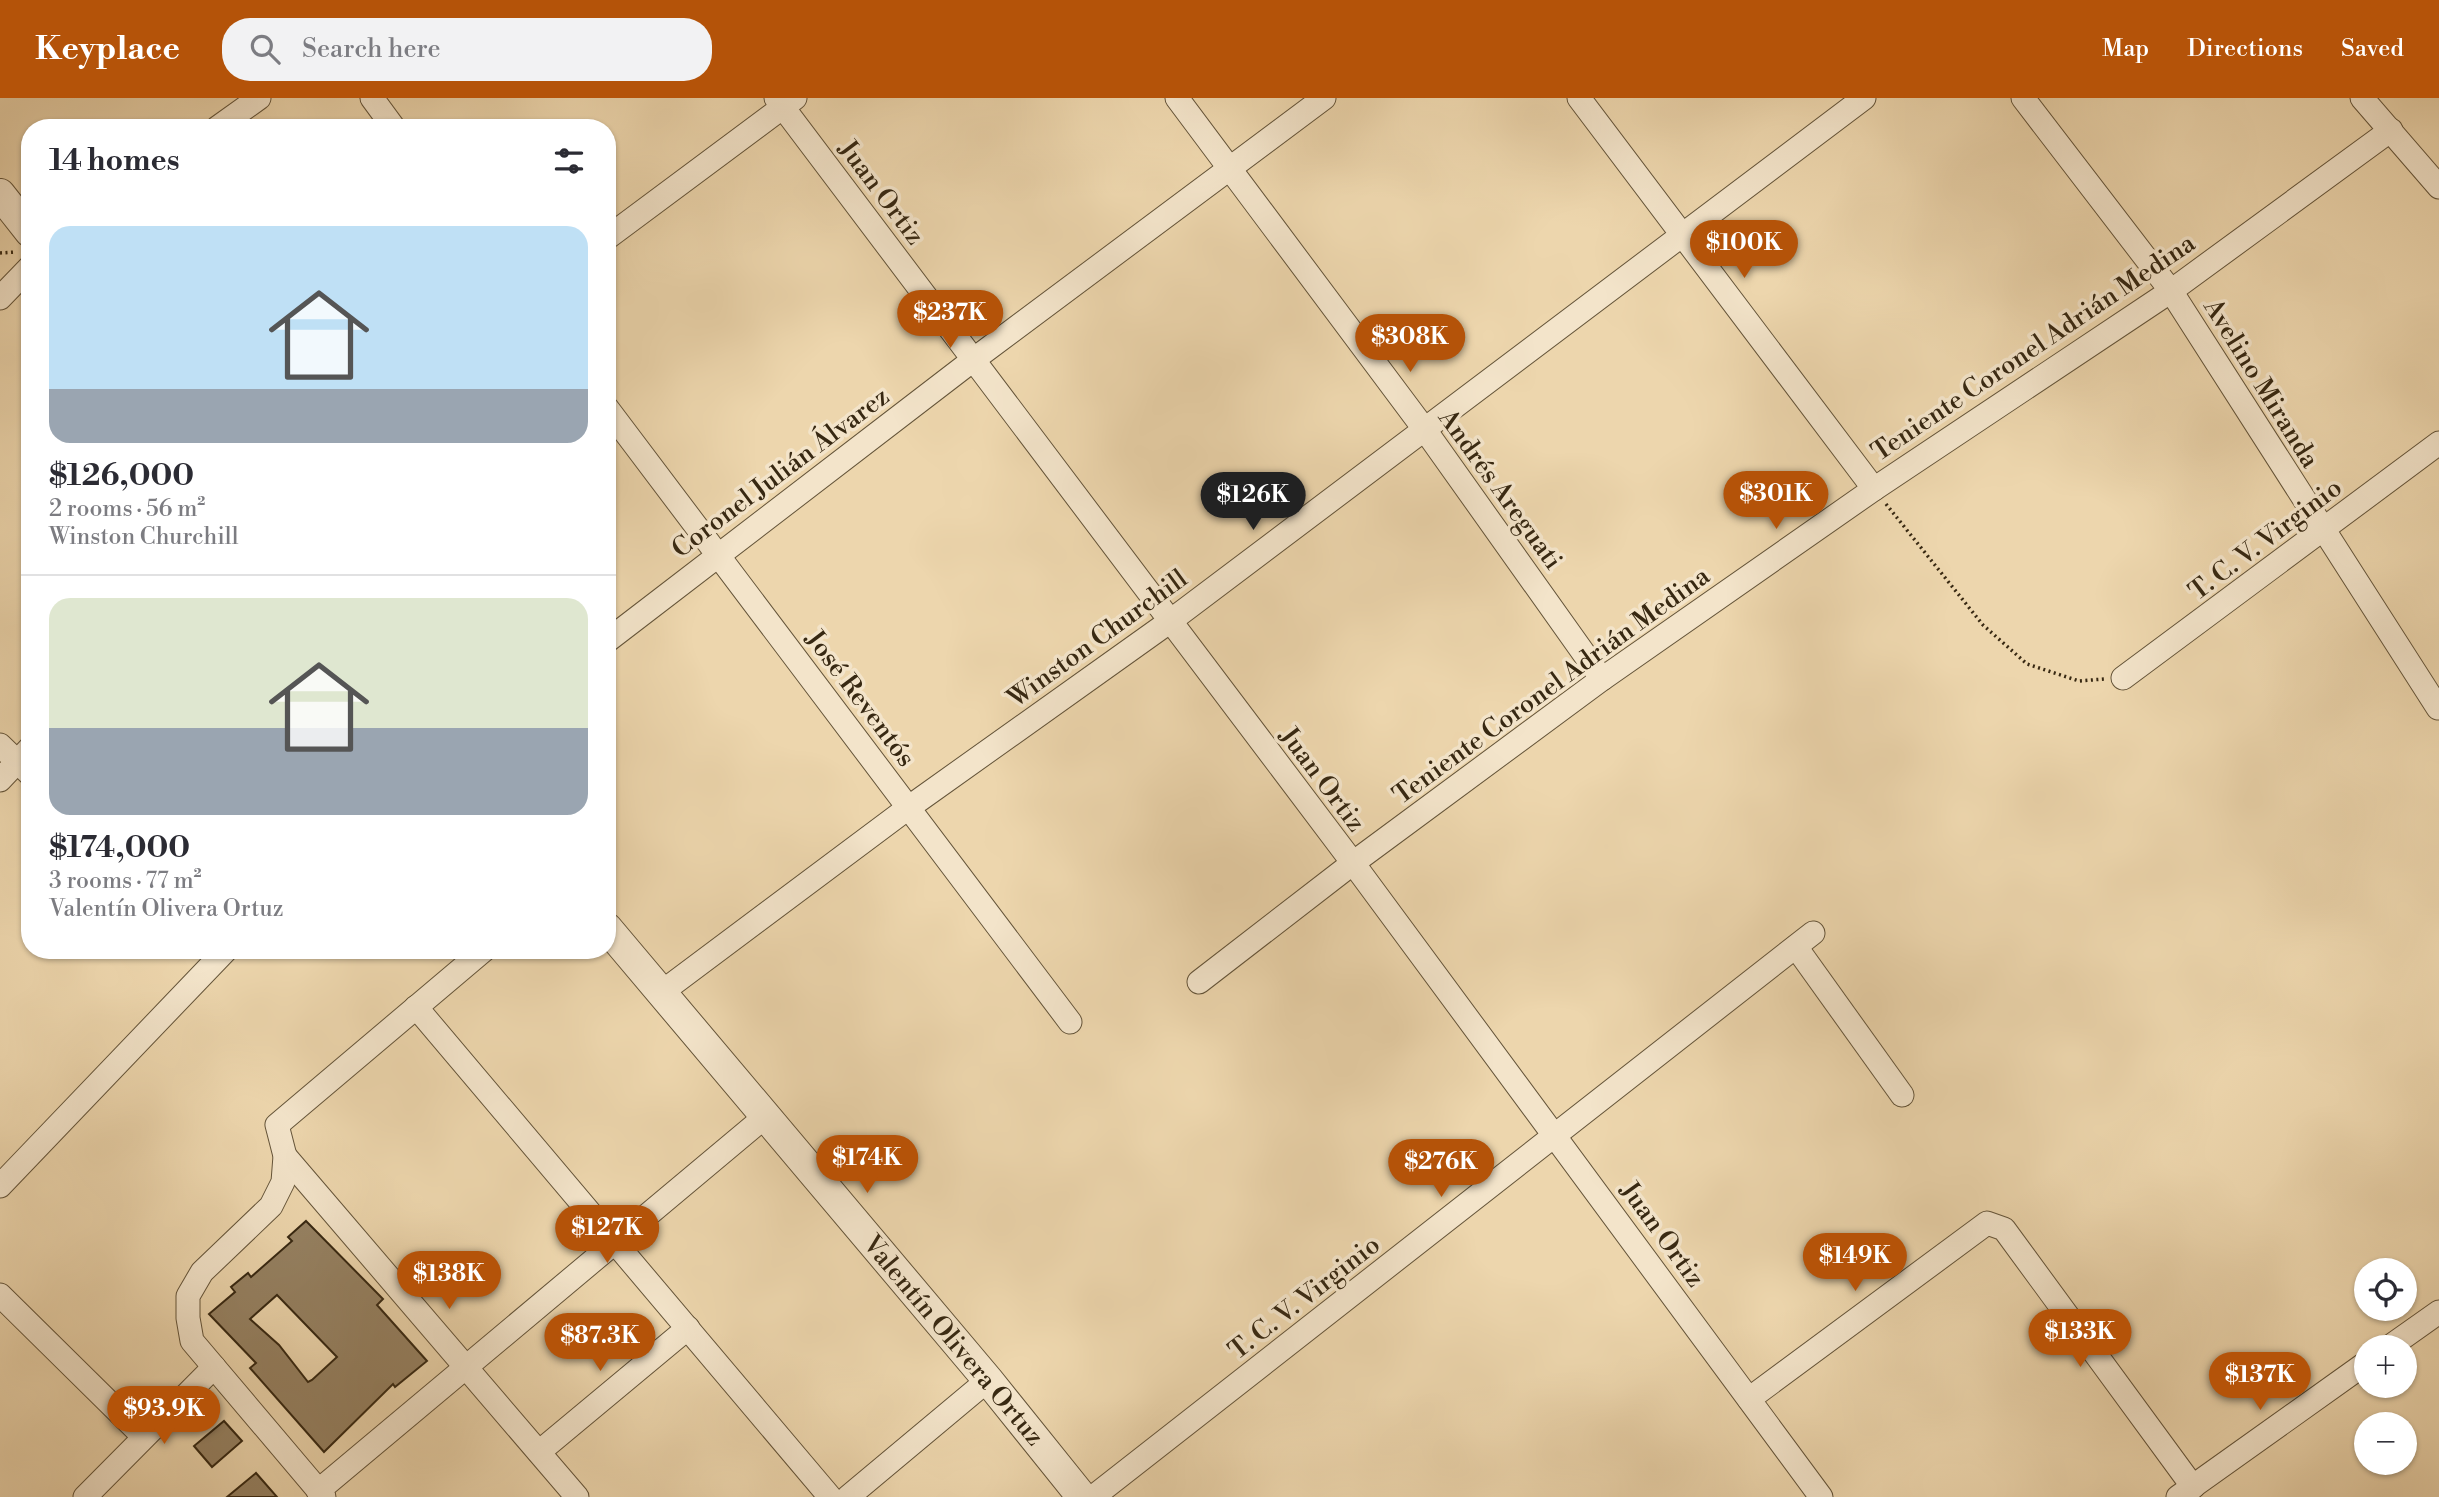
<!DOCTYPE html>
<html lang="en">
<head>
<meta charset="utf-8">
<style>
  body { margin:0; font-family:"Libre Bodoni",serif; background:#f2f2f3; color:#2b2b33; height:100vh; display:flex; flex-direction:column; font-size:26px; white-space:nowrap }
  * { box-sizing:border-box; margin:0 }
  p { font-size:23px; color:#7c7c81 }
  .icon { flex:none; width:38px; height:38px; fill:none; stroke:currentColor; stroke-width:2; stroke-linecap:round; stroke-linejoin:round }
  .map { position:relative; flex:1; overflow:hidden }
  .sheet { position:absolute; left:21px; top:21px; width:595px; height:840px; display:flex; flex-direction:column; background:#fff; border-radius:28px; box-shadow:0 2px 5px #0004 }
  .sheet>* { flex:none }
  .fabs { position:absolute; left:2354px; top:1160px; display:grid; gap:14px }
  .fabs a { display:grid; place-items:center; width:63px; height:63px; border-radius:50%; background:#fff; box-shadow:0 2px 5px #0004; font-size:35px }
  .price { position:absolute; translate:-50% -60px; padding:0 16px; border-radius:24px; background:#b45309; color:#fff; font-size:23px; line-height:46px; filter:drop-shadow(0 2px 4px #0008) }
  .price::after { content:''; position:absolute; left:50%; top:42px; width:21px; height:16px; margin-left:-10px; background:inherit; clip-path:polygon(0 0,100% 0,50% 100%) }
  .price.selected { background:#222; color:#fff }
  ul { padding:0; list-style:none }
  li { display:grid; align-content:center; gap:14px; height:371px; padding:0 28px }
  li+li { border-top:2px solid #e1e1e2 }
  li span { display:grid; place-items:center; height:217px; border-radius:21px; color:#555 }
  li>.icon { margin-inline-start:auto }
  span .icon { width:126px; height:126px; fill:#fffc; stroke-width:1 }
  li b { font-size:30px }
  h2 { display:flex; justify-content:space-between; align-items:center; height:84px; padding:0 28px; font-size:30px }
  header { display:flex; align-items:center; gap:42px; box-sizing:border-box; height:98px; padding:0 35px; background:#b45309; color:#fff }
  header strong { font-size:33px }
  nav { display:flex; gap:38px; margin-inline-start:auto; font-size:24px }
  .search { width:490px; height:63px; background:#f2f2f3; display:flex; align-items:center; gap:18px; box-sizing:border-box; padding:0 24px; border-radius:28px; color:#7c7c81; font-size:26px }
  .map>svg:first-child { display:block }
  .building { fill:#968263; stroke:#372812; stroke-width:2; fill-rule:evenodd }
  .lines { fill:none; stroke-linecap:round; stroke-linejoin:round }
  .minor-casing { stroke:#645439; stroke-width:25 }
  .tertiary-casing { stroke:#645439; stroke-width:32 }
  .path { stroke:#372812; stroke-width:3.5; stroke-dasharray:2 3.5; stroke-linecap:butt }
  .minor { stroke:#f3e4ca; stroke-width:23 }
  .tertiary { stroke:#f3e4ca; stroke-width:30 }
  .labels { text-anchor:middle; stroke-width:7; stroke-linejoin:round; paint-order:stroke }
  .street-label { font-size:26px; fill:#372812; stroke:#f3e4ca }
</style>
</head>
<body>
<header>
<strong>Keyplace</strong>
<div class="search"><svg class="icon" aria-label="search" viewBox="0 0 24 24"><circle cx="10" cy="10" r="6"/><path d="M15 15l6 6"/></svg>Search here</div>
<nav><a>Map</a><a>Directions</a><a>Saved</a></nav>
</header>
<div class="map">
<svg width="2439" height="1399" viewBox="0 0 2439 1399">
  <rect width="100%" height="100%" fill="#edd6ad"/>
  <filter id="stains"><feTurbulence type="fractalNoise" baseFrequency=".00286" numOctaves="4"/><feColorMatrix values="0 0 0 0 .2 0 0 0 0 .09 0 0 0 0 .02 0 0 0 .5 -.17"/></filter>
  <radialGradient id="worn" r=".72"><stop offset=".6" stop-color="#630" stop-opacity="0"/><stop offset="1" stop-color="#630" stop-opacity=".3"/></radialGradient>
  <g class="building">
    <path d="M306,1123L383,1201L377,1207L427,1263L395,1289L393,1286L324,1354L250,1270L256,1265L209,1216L235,1194L231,1189L248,1175L251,1179L292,1143L288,1139ZM277,1197L337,1259L312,1282L308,1284L279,1247L250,1221Z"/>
    <polygon points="224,1323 242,1343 212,1369 194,1348"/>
    <polygon points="256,1375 277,1399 227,1399"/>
  </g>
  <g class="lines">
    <defs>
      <g id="minor">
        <polyline points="372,0 394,30"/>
        <polyline points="776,0 1353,765 1821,1399"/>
        <polyline points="1177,0 1425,332 1602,581"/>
        <polyline points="1579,0 1874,391"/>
        <polyline points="2023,0 2171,193 2438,610"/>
        <polyline points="2362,0 2439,89"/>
        <polyline points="217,30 259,0"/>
        <polyline points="607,140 795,0"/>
        <polyline points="0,200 30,169"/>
        <polyline points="607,310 1070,924"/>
        <polyline points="607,543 973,262 1324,0"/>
        <polyline points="2123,580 2439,345"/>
        <polyline points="0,647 30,676"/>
        <polyline points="0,682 30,650"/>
        <polyline points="1796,849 1902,997"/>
        <polyline points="1199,884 1353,765 1602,581 1874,391 2171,193 2391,32"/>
        <polyline points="662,894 908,710 1169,524 1864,0"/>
        <polyline points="416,909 830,1399"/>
        <polyline points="285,1058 577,1399"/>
        <polyline points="0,1088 226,852"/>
        <polyline points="0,1197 143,1338"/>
        <polyline points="2388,1250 2439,1214"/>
        <polyline points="1749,1301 1987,1125 2004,1131 2193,1389"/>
        <polyline points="539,1354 688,1230"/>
        <polyline points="318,1393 767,1017"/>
        <polyline points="85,1399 214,1269"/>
        <polyline points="324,1399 192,1243 188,1220 188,1198 202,1174 271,1108 283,1084 285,1058 277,1027 484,852"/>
        <polyline points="848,1399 988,1282"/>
        <polyline points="1093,1399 1813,835"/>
        <polyline points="2178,1399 2366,1265"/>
      </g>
      <g id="tertiary">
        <polyline points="0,96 30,134"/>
        <polyline points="607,830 988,1282 1082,1399"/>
      </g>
    </defs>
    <use href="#minor" class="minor-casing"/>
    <use href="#tertiary" class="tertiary-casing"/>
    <g class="path">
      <polyline points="0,155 15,154"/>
      <polyline points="1886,406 1983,527 2027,566 2079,583 2104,581"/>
    </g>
    <use href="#minor" class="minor"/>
    <use href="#tertiary" class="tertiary"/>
  </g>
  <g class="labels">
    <g class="street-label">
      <text transform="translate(882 94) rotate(53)" y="9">Juan Ortiz</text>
      <text transform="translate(2033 249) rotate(-34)" y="9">Teniente Coronel Adrián Medina</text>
      <text transform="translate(2262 285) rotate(58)" y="9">Avelino Miranda</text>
      <text transform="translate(780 374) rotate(-37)" y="9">Coronel Julián Álvarez</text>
      <text transform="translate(1501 391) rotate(54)" y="9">Andrés Areguati</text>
      <text transform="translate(2265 441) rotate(-37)" y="9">T. C. V. Virginio</text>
      <text transform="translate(1097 540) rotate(-36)" y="9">Winston Churchill</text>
      <text transform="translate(1551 587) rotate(-36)" y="9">Teniente Coronel Adrián Medina</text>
      <text transform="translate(861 600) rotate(53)" y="9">José Reventós</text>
      <text transform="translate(1323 681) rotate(53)" y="9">Juan Ortiz</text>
      <text transform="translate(1663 1136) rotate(54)" y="9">Juan Ortiz</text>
      <text transform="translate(1304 1199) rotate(-38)" y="9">T. C. V. Virginio</text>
      <text transform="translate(954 1242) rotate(50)" y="9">Valentín Olivera Ortuz</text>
    </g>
  </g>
  <rect width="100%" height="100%" filter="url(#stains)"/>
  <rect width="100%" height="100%" fill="url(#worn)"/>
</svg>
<div class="fabs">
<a><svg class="icon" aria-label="locate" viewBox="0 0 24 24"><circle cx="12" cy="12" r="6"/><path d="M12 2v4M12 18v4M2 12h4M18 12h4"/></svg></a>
<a>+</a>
<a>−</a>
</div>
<b class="price" style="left:1744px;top:182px">$100K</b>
<b class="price" style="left:950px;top:252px">$237K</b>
<b class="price" style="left:1410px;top:276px">$308K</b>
<b class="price" style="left:1776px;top:433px">$301K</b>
<b class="price selected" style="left:1253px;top:434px">$126K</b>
<b class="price" style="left:867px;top:1097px">$174K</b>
<b class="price" style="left:1441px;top:1101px">$276K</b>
<b class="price" style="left:607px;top:1167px">$127K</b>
<b class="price" style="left:1855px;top:1195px">$149K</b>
<b class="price" style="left:449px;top:1213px">$138K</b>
<b class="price" style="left:2080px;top:1271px">$133K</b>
<b class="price" style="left:600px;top:1275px">$87.3K</b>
<b class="price" style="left:2260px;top:1314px">$137K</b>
<b class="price" style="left:164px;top:1348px">$93.9K</b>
<section class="sheet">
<h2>14 homes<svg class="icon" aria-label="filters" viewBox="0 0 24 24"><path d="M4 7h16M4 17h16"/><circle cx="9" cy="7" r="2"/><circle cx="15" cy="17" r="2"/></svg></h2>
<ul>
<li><span style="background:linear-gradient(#bfe0f5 75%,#9aa5b1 0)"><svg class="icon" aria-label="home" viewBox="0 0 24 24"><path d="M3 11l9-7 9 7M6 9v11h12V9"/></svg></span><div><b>$126,000</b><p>2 rooms · 56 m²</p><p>Winston Churchill</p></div></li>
<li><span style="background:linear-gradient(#dfe7d0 60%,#9aa5b1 0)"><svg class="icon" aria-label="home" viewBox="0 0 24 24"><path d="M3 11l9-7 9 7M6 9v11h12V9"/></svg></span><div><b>$174,000</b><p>3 rooms · 77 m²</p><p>Valentín Olivera Ortuz</p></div></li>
</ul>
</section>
</div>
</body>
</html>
